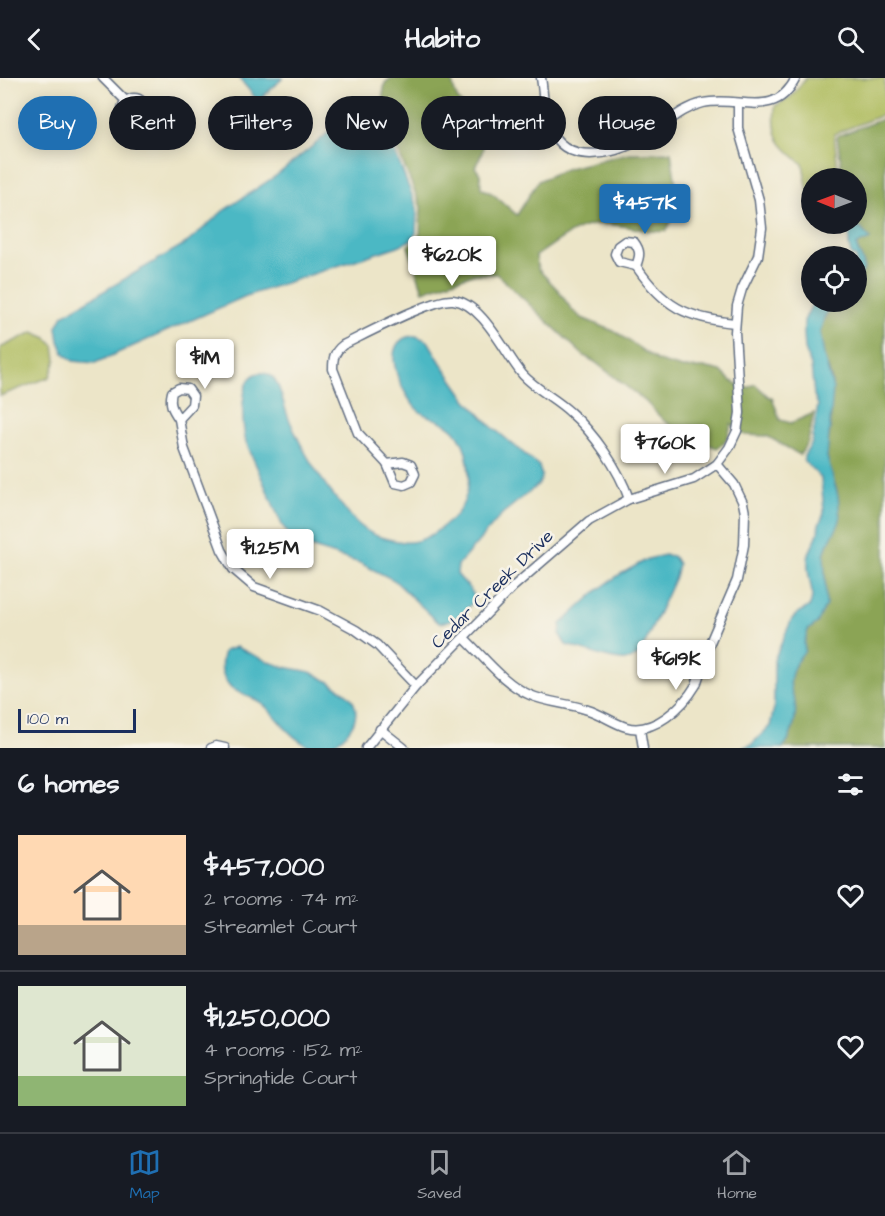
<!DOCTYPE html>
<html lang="en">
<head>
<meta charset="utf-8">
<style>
  body { margin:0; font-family:"Architects Daughter",sans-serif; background:#242831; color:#f1f3f6; height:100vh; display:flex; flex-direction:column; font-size:22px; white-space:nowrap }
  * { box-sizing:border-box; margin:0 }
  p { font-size:20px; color:#9ea1a6 }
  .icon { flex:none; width:33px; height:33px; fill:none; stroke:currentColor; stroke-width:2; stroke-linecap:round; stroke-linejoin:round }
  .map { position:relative; height:670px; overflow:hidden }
  .sheet { display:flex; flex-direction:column; background:#171b24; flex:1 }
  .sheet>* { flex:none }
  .top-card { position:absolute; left:18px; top:18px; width:849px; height:54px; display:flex; gap:12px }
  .needle { width:39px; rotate:271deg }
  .fabs { position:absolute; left:801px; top:90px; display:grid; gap:12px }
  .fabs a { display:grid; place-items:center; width:66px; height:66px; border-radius:50%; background:#171b24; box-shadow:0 3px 15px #0003; font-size:30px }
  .scale { position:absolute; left:18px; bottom:15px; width:118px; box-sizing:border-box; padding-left:6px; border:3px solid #1b2f5e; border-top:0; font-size:16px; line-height:21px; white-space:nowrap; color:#1b2f5e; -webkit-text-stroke:4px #f7f3e8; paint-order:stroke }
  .price { position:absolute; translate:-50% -51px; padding:0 14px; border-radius:6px; background:#fff; color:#222; font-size:20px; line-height:39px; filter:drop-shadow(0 2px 3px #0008) }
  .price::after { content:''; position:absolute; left:50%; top:36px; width:18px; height:14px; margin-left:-9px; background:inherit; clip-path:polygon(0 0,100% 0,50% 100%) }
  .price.selected { background:#1f6fb2; color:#fff }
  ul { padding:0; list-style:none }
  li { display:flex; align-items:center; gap:18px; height:150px; padding:0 18px }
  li+li { border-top:2px solid #363941 }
  li span { display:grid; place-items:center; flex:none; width:168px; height:120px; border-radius:0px; color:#555 }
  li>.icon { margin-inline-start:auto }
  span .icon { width:72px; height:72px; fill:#fffc; stroke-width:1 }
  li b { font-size:26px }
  h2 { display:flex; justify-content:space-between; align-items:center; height:72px; padding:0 18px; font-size:26px }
  .pill { padding:0 21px; border-radius:27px; background:#171b24; box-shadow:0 3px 15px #0003; font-size:21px; line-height:54px }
  .pill.selected { background:#1f6fb2; color:#fff }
  header { display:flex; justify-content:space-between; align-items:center; height:78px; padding:0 18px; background:#171b24; font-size:27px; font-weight:700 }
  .tabs { display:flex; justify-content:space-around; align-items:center; height:84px; border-top:2px solid #363941; background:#171b24; font-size:16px; color:#9ea1a6 }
  .tabs a { display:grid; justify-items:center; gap:3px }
  .tabs .selected { color:#1f6fb2 }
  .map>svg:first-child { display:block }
  .green { fill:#afbc5e; stroke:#65765e; stroke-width:1.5 }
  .forest { fill:#8ba455; stroke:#536a5a; stroke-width:1.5 }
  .water { fill:#4bb8c4; stroke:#337491; stroke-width:1.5 }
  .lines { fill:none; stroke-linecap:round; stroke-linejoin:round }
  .minor-casing { stroke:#646f83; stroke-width:11 }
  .minor { stroke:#fff; stroke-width:8 }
  .labels { text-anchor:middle; stroke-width:5; stroke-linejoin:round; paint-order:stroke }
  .street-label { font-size:18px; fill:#1b2f5e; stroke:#f7f3e8 }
</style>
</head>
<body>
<header><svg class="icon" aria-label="back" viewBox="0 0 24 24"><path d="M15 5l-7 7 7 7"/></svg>Habito<svg class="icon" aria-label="search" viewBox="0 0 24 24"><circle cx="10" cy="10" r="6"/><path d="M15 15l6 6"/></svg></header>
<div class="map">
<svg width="885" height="670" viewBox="0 0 885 670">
  <rect width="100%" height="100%" fill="#f7f3e8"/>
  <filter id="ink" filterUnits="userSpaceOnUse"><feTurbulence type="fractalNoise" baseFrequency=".0167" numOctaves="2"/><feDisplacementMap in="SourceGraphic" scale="12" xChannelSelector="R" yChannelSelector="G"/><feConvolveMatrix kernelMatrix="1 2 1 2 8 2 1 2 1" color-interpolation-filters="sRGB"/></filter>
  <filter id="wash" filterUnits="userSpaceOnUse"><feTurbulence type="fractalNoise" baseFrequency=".008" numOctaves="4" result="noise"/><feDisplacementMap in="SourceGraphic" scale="24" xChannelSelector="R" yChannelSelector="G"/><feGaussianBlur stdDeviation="1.35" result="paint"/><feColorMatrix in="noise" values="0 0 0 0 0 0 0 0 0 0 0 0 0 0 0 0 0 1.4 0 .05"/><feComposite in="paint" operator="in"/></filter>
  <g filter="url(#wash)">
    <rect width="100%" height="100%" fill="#ece5c8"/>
    <g class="green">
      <path d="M806,0H885V36L834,56L839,100H812L811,131L803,86C779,67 772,59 775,28L791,19Z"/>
      <polygon points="33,254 47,260 54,267 56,282 50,299 0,318 0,270"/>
    </g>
    <g class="forest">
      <path d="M391,0H452C455,29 464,26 483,41L479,54C486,71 483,74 475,89L480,96L481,110L493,116L517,137L538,103L565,91L628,75L671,74L679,126L666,153C644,156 624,145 602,146C577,146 556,165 536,178L538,191L558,212L572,232L582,240L616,254L658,283L682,290H708L721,293L731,303L748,310L755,306L769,319H772L780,342L791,345L814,335L808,364L800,377L767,358L745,357L731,346C729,357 727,364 717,370L684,357L663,342L646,324L595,284L584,278L497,196H473L423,213L408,168L414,164L420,156L421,129L391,56L374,41L380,35L385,5Z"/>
      <path d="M885,40V670H782C792,661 797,639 795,626C795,621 792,617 791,612C788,598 795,583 805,573L804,565L808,552L817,545L825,511L824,476L829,462L837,412L829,392L827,379L826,369L830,353L832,302L824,278L820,254L824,240L833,224H856L857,202C871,186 860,182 856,167L870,161L860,150L854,151L851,154L850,146H856V100H843L837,58Z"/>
    </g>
    <g class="water">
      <polygon points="239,0 283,0 258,23"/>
      <polygon points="354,40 370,42 388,57 417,130 416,155 411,162 398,168 246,218 95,285 73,283 64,275 59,263 57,249 63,237 188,164 223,133 277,97 320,62 337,46"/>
      <path d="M860,150L870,161L856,167C860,183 871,186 857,202L856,178H852C848,168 845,152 860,150Z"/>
      <path d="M813,224H833L824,240L820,254L824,278L833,311L827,379L838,418L840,442L838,448L827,467L824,476L826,527L817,545L808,552L804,565L805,573C795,583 788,598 791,612C792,617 795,621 795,626C797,639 792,661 782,670H742L752,666L770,648L774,630V582L792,541L797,536L810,528C816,511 806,500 808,482C809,471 815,465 818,455C819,452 818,449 819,446C821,441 824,440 824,433L821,400L804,383V378L812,365L818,327L814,317L811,288L805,271L804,255V243Z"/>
      <path d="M416,258L428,263L441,285L466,321L492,349L539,388L542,399L539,406L502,436L458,487L457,496C461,502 470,509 473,516C477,530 450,544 439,545L394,502L360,485L301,466L289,457L282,447L246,364C242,349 238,298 259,295C264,294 272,297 275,302C281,310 284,330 289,341C303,374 319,401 343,429C349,436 355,444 362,449C374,459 389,462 404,464C423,466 439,452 452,441C474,421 474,375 455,353C446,342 429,341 419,333C405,321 381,275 403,261C406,259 412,258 416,258Z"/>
      <path d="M665,477L673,478L678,486L675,499L641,574C638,577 634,581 629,582C613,584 582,571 566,567L560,557L561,546L598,512L619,497L648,481Z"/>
      <path d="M236,569C250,575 264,583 278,587C288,591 300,591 310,594C322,599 339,609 349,618C369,639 341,670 316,670C294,666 279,641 264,627C254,618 236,617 229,607C220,596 220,586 224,573Z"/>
    </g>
  </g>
  <g filter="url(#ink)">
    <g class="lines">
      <defs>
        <g id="minor">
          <polyline points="103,0 126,23"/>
          <path d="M541,0C544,16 543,34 549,49C568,93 622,74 652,55C669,44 682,30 703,25C740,17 774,43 796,0"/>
          <circle cx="134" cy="32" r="12"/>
          <path d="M625,163L634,164C641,173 640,178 636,188L619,184L615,176L618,168Z"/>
          <path d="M636,188C664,229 686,240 735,245"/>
          <path d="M179,310L188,311L193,318L192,327L179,341C172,331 169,326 172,314Z"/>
          <polyline points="179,341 184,370 222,472 233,491 254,509 321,533 356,552 377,567 416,608"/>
          <polygon points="403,384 411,387 415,396 411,404 404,407 395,405 387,386"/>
          <path d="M387,386L358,355L333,291C333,280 334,274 343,267C364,257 433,220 453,222C483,225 505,276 523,297C537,312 555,320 570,334C594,355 619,391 629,421"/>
          <path d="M464,560C484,579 504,606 530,617C548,625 569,625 588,632C601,636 613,645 626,649C653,657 683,629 696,607L709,567L737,502L744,467L745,435L743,425L734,406L717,386"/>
          <polyline points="380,651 404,670"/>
          <polyline points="640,651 643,670"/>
          <polyline points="211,670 216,668 225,670"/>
          <polyline points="366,670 416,608 514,508 589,443 629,421 694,401 717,386 729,370 737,353 740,335 735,254 737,228 742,211 758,178 762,150 759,122 738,50 738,25"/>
        </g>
      </defs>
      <use href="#minor" class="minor-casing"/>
      <use href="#minor" class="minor"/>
    </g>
  </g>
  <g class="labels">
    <g class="street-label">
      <text transform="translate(492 511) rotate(-44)" y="6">Cedar Creek Drive</text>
    </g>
  </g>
</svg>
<div class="fabs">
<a><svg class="needle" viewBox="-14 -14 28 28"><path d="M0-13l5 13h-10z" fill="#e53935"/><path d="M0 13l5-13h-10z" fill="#9ea1a6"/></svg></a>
<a><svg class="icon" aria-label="locate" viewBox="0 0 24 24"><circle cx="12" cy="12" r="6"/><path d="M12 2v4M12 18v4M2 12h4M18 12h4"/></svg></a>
</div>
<div class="scale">100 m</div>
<b class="price selected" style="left:645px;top:157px">$457K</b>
<b class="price" style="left:452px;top:209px">$620K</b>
<b class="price" style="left:205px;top:312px">$1M</b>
<b class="price" style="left:665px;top:397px">$760K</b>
<b class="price" style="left:270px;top:502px">$1.25M</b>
<b class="price" style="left:676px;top:613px">$619K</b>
<div class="top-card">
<a class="pill selected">Buy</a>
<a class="pill">Rent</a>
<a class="pill">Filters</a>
<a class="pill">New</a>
<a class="pill">Apartment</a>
<a class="pill">House</a>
</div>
</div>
<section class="sheet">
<h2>6 homes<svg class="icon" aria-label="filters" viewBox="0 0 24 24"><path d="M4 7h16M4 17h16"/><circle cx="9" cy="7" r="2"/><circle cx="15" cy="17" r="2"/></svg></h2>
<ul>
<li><span style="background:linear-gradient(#ffd9b3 75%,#b9a48a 0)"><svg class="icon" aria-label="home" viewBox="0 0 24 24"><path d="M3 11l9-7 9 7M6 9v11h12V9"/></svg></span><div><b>$457,000</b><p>2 rooms · 74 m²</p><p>Streamlet Court</p></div><svg class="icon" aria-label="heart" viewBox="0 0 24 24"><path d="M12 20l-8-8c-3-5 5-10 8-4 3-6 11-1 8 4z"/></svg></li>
<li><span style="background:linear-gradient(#dfe7d0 75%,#8fb573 0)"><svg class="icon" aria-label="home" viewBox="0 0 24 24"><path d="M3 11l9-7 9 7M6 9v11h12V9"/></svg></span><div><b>$1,250,000</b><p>4 rooms · 152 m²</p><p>Springtide Court</p></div><svg class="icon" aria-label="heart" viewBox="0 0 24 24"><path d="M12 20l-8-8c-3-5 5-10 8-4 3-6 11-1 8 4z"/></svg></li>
</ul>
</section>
<nav class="tabs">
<a class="selected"><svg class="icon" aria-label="map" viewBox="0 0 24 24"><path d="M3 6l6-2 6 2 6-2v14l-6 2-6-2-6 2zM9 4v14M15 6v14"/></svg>Map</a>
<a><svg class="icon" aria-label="saved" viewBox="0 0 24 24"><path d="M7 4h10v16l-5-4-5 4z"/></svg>Saved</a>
<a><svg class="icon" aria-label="home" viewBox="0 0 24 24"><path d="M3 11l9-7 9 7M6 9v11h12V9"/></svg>Home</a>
</nav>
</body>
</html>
